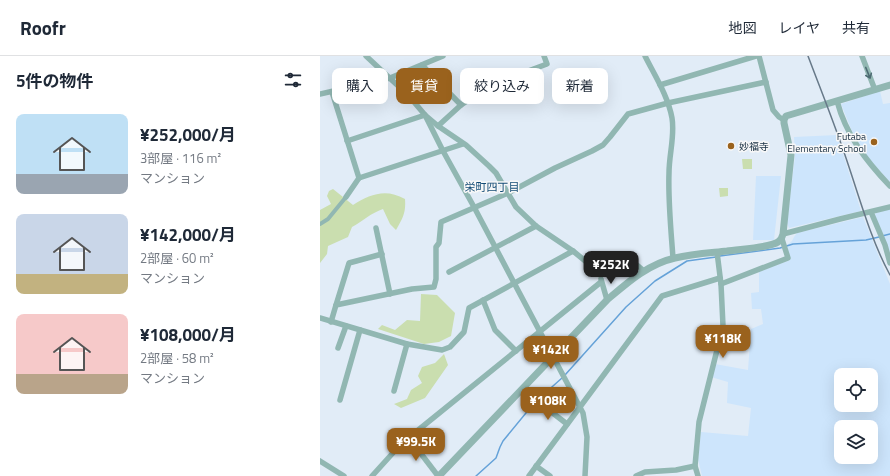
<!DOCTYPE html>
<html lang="ja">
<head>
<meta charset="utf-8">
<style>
  body { margin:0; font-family:"Titillium Web","Noto Sans JP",sans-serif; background:#f6f6f7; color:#1f2937; height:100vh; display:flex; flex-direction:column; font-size:15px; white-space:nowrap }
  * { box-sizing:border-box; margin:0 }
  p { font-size:13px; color:#747a83 }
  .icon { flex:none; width:22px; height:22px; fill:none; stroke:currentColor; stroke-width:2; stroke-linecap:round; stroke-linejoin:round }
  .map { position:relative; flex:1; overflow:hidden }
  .details { display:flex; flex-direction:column; background:#fff; width:320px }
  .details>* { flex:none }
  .hud { position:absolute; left:12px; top:12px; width:380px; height:36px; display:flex; gap:8px }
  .controls { position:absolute; left:514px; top:312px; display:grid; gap:8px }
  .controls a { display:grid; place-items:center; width:44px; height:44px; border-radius:8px; background:#fff; box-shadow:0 4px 16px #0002; font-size:20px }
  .price { position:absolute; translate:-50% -34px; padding:0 9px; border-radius:8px; background:#9a621d; color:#fff; font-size:13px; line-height:26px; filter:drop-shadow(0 1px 2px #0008) }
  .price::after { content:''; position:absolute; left:50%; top:24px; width:12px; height:9px; margin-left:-6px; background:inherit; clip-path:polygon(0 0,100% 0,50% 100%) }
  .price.selected { background:#222; color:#fff }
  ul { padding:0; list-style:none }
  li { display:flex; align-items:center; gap:12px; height:100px; padding:0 16px }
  li span { display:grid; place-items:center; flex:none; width:112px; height:80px; border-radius:8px; color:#555 }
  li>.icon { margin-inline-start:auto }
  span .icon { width:48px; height:48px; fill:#fffc; stroke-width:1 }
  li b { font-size:17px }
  h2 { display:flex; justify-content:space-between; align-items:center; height:48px; padding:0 16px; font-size:17px }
  .tag { padding:0 14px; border-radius:8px; background:#fff; box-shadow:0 4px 16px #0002; font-size:14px; line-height:36px }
  .tag.selected { background:#9a621d; color:#fff }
  header { display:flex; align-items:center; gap:24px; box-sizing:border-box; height:56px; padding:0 20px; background:#fff; border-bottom:1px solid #e0e1e3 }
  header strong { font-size:19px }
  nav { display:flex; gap:22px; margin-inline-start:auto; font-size:14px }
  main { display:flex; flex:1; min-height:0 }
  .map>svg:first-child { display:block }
  .built { fill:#cde5fc; fill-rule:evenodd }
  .green { fill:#cadeaf }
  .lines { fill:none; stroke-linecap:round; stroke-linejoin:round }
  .stream { stroke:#65a2d8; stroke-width:1.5 }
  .pedestrian { stroke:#91b7b2; stroke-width:4 }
  .minor { stroke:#91b7b2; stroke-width:5.5 }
  .tertiary { stroke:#91b7b2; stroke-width:7 }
  .rail { stroke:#677989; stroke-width:1.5 }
  .oneway { stroke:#4d6b73 }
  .poi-dot { fill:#9a621d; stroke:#f8f8f8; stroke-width:1.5 }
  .labels { text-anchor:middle; stroke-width:3; stroke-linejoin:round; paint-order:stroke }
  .poi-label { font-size:10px; fill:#162d40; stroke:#f8f8f8; text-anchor:end }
  .neighbourhood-label { font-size:11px; fill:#144c76; stroke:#f8f8f8 }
</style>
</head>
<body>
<header>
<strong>Roofr</strong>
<nav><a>地図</a><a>レイヤ</a><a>共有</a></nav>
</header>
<main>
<section class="details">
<h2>5件の物件<svg class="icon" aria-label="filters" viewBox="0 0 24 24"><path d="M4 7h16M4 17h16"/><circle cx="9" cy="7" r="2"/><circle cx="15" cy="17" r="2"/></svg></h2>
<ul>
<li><span style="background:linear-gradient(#bfe0f5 75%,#9aa5b1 0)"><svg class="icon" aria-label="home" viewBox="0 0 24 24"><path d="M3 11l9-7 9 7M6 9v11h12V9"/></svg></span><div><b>¥252,000/月</b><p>3部屋 · 116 m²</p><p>マンション</p></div></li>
<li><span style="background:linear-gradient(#c9d6e8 75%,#c2b280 0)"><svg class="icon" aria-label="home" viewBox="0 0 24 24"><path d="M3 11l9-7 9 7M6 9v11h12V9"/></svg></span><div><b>¥142,000/月</b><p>2部屋 · 60 m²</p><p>マンション</p></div></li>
<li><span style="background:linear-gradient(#f6c9c9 75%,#b9a48a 0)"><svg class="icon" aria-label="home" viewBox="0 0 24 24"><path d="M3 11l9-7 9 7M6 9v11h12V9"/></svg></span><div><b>¥108,000/月</b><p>2部屋 · 58 m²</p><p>マンション</p></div></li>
</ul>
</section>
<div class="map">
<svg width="570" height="420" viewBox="0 0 570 420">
  <rect width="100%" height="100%" fill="#e1ecf7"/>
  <g class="built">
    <polygon points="560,35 563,48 570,47 570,126 551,105 534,80 521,48"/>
    <polygon points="517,79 541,155 469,172 467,167 475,100 474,81"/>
    <polygon points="436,120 461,120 454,184 433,184"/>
    <polygon points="570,153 570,199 555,159 556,157"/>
    <path d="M543,161L570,228V420H382L378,403L381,376L428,380L431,352L407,347L408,326L391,321L395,308L428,314L431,273L443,268L441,253H432L431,237L439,236V216L470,204L467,189L472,185L474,181L477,177ZM521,319H551V349H521ZM521,371H551V401H521Z"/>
  </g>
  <g class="green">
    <polygon points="422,103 432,103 432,113 423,113"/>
    <polygon points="399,132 408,132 408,140 400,141"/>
    <path d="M13,133L33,149C50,138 66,132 85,143C86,157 83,162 76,174L70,168L63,153C51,157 43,165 32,171L28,181L8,190L7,198L0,207V154L11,148L7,140L9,135Z"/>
    <polygon points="101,238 117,239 135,257 131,280 119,286 104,288 58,273 62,269 75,274 87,264 100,265"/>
    <polygon points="124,298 128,309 105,342 81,352 74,348 87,343 91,334 102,327 98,320 102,311 115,307"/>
  </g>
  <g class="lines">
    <g class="stream">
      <polyline points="562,180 570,178"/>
      <polyline points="400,200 460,192 473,188 546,184 559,181"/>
      <polyline points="245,319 306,251 335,225 367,205 396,201"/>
      <polyline points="156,420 176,402 180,391 183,385 215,346 242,322"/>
    </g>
    <polyline class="pedestrian" points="0,168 8,163 26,141"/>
    <g class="minor">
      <polyline points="46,0 89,40 105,59 118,70 146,89 169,110 176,117 196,151 216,170 253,195 280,217 317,209 324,215"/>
      <path d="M325,0C335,20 348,40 352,62C355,80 349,98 349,117C348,145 351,174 353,202"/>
      <polyline points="439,0 453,54 459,61 464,64"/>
      <polyline points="542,0 555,34"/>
      <polyline points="102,9 141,49"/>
      <polyline points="340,29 436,0"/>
      <polyline points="12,36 39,122"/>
      <polyline points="0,38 70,22 123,0"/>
      <path d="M517,45C526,79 546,105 570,130"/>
      <polyline points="105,59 123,95 154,151 263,357 267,381 265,420"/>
      <polyline points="118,70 141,49 156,39 200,18 227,8 224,0"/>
      <polyline points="27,85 105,59"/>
      <polyline points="26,141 39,122 143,88"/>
      <polyline points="551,156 565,189 570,207"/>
      <polyline points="56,172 70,238"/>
      <polyline points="463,178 520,163 570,151"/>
      <polyline points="129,216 216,170"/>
      <polyline points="281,223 287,244"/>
      <polyline points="401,228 468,202 462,183"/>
      <polyline points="163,244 175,274 196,295"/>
      <polyline points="16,249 29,207 62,198"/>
      <polyline points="0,262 87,288 122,294 130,291 144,276 149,252 253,195"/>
      <polyline points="11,266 16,249 92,233 114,231 116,223 116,191 119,187 121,166 188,137 235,112 272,95 283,89 290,81 308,58 348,47 446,26"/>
      <polyline points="18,292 26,270"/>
      <polyline points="74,335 87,288"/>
      <polyline points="20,344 40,274"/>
      <polyline points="221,348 247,368"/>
      <polyline points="89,382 118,420"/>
      <polyline points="0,405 24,420"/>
      <polyline points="216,410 230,420"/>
      <polyline points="52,420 81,388 281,226"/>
      <polyline points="209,420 342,240 400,222"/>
      <polyline points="316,420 325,416 356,414 375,410"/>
      <polyline points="378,420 375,410 379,366 403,270 401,228 397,196"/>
    </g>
    <path class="tertiary" d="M119,420L287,244C307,227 328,208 355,202C372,198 389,197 407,195C419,193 449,192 458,186C461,184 462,182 463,178L471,99L464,67V64L466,60L570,29"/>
    <path class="rail" d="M488,0C502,37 517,74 529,111C541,147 552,186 570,219"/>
  </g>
  <defs><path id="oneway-shaft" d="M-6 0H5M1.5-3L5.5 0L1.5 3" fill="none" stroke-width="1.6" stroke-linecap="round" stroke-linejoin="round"/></defs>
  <use class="oneway" href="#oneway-shaft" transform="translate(548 17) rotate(68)"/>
  <g class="poi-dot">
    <circle cx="554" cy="86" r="4"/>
    <circle cx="411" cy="90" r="4"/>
  </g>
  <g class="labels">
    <g class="poi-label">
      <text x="546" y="84">Futaba<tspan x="546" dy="12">Elementary School</tspan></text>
      <text x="419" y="94" text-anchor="start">妙福寺</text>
    </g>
    <g class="neighbourhood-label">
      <text x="172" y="135">栄町四丁目</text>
    </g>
  </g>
</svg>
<div class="controls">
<a><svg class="icon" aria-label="locate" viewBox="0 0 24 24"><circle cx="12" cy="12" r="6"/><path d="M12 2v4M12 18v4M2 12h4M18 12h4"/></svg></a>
<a><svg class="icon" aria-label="layers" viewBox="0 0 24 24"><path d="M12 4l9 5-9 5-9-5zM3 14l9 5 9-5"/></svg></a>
</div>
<b class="price selected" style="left:291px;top:229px">¥252K</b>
<b class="price" style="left:403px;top:303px">¥118K</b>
<b class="price" style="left:231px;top:314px">¥142K</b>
<b class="price" style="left:228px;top:365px">¥108K</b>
<b class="price" style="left:96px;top:406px">¥99.5K</b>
<div class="hud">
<a class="tag">購入</a>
<a class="tag selected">賃貸</a>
<a class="tag">絞り込み</a>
<a class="tag">新着</a>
</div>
</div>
</main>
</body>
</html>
